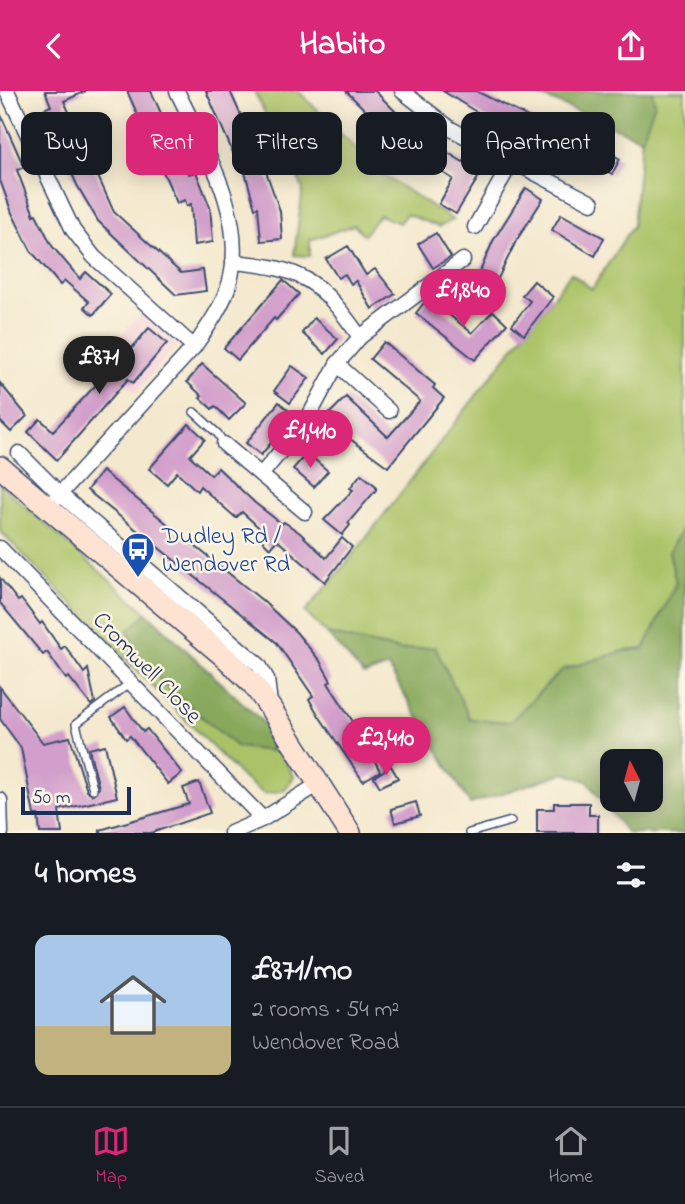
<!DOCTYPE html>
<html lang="en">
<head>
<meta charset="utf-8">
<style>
  body { margin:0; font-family:"Indie Flower",sans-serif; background:#242831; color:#f1f3f6; height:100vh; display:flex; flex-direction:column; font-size:26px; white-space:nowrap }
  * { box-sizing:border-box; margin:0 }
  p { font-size:23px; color:#9ea1a6 }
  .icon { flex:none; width:38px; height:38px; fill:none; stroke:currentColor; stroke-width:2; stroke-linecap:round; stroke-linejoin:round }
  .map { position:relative; height:742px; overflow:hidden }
  .panel { display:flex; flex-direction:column; background:#171b24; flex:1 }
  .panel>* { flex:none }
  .top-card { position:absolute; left:21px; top:21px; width:644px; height:63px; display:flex; gap:14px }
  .needle { width:46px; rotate:354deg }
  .tools { position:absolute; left:600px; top:658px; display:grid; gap:14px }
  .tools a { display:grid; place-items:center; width:63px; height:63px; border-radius:14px; background:#171b24; box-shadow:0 4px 18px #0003; font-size:35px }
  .scale { position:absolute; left:21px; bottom:18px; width:110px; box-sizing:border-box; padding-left:7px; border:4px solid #1b2f5e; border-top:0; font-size:19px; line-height:24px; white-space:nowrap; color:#1b2f5e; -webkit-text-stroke:5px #fcf5e5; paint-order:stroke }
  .price { position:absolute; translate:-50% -60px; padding:0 16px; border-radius:24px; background:#db2777; color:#fff; font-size:23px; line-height:46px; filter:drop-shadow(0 2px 4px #0008) }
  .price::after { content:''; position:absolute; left:50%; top:42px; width:21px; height:16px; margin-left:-10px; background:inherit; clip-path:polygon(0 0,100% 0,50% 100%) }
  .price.current { background:#222; color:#fff }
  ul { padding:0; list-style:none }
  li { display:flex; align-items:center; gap:21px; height:175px; padding:0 35px }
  li span { display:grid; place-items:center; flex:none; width:196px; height:140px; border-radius:14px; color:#555 }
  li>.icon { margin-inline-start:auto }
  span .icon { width:84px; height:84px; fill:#fffc; stroke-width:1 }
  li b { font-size:30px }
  h2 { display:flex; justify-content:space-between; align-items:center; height:84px; padding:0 35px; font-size:30px }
  .chip { padding:0 24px; border-radius:14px; background:#171b24; box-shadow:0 4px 18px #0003; font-size:24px; line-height:63px }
  .chip.current { background:#db2777; color:#fff }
  header { display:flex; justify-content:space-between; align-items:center; height:91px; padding:0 35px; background:#db2777; color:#fff; font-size:32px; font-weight:800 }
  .tabs { display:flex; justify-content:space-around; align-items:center; height:98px; border-top:2px solid #363941; background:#171b24; font-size:19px; color:#9ea1a6 }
  .tabs a { display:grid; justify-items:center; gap:4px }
  .tabs .current { color:#db2777 }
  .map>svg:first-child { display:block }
  .built { fill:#f5cfdb }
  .green { fill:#abc368; stroke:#637963; stroke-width:2 }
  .forest { fill:#88a95c; stroke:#526c5d; stroke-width:2; fill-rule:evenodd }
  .building { fill:#d29ecb }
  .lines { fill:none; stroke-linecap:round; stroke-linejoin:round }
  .service-casing { stroke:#3c4b6f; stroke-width:10 }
  .minor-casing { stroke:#3c4b6f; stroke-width:17 }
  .secondary-casing { stroke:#3c4b6f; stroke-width:24 }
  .service { stroke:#fff; stroke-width:7 }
  .minor { stroke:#fff; stroke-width:14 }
  .secondary { stroke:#fee3d2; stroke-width:21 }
  .labels { text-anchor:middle; stroke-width:5; stroke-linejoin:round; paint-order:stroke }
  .transit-label { font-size:24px; fill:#164399; stroke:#fcf5e5; text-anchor:start }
  .street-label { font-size:24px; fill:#1b2f5e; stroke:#fcf5e5 }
</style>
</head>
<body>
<header><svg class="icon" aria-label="back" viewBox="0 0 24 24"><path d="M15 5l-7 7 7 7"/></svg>Habito<svg class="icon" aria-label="share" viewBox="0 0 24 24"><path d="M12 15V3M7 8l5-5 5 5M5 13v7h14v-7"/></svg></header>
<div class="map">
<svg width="685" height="742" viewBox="0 0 685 742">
  <rect width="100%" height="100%" fill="#fcf5e5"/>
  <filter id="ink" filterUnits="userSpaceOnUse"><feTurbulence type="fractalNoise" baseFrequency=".0143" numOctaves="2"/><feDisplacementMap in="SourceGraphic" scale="14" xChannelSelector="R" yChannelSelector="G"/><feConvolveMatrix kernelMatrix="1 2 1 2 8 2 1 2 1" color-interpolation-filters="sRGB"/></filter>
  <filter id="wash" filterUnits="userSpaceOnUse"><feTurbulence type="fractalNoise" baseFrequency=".00686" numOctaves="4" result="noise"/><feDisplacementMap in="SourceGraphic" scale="28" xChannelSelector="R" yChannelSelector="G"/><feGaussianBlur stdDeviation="1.57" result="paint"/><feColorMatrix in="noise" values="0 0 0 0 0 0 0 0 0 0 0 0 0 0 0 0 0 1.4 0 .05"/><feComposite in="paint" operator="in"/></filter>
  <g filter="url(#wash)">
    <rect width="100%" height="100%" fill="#f4e9ce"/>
    <polygon class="built" points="142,221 177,254 136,301 99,269"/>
    <g class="green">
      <polygon points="254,0 298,0 383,84 453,129 439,136 406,123 399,132 379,124 364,144 354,134 310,149 310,165 294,164 303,97"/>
      <polygon points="529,0 685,0 685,432 669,461 676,492 644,558 624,560 562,579 510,631 470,628 435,557 400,559 327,543 305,521 349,469 571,182 592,198 633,134 642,48"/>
      <polygon points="0,393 147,522 129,539 271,660 266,634 294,686 284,699 264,703 243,687 0,440"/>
    </g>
    <g class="forest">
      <polygon points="529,0 652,0 655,12 642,48"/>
      <path d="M685,432V742H627L587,690L564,682L470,713L388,576L364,584L327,543L400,559L435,556L470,628L510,631L562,579L624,560L644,558L676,492L669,461ZM612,670H651V709H612Z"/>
      <polygon points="147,522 266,634 272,660 237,656 165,594 134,561 129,539"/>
    </g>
    <g id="blocks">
      <g class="building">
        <polygon points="45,0 86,0 64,10 114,121 181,182 203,179 206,200 176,204 98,130 77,94 44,18 51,15"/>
        <polygon points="127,0 151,0 186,78 189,83 196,81 210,116 213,151 194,154 191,113 187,115 185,109 177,112"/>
        <polygon points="206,0 230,0 265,78 280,120 282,148 261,150 258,116 255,117 242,71 238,73"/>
        <polygon points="346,0 375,0 419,44 463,71 467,66 484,77 456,123 439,113 453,88 401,55"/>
        <polygon points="443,0 476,0 602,63 604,59 620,68 612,83 596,74 593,80 489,29"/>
        <polygon points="0,22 24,76 17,79 34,124 36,123 52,155 80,188 86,181 111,203 93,224 84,216 89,211 65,190 60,194 31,160 12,122 0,89"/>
        <polygon points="526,97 543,108 516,150 493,198 476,190 493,150"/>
        <polygon points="561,123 604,147 595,165 552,139"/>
        <polygon points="436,142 451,166 433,177 418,153"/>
        <polygon points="348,155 366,184 375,178 395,203 372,218 356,190 351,193 345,183 338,187 326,168"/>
        <polygon points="283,189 299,203 276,229 274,227 238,269 224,257"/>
        <polygon points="534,190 553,206 524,244 512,234 530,210 522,204"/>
        <polygon points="428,207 472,242 493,220 507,233 475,269 416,222"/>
        <polygon points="314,227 338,248 325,263 302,242"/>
        <polygon points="149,237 167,252 133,292 128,288 57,369 28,341 40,328 53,340 107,282 109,284"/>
        <polygon points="384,251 435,294 433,297 444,307 388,376 350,348 349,340 330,322 346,306 388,346 420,310 370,268"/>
        <polygon points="202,273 246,312 229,329 215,315 212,318 200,307 202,305 187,291"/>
        <polygon points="292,275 309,287 290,312 274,300"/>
        <polygon points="0,292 27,325 11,341 0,330"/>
        <polygon points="279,311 294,324 261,364 246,352"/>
        <polygon points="189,333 205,348 190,365 211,384 218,377 255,412 282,433 284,431 300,442 326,467 342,447 352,456 325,491 277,449 270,457 261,448 266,443 242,421 236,427 200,395 197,400 177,381 167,393 149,378"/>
        <polygon points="307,362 328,380 314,396 293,378"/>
        <polygon points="102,380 263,510 296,541 320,570 331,590 328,592 361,643 380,680 363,690 319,625 309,608 313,605 277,552 87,399"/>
        <polygon points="361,383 376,395 376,399 348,432 350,434 342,444 324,429 353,399 350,397"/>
        <polygon points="0,487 18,510 21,508 40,533 42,531 61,558 65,555 84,582 88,578 95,611 91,614 69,586 66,588 47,561 43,564 0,512"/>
        <polygon points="0,596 43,652 70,646 87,700 92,704 99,697 89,658 105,654 117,706 59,719 62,742 40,742 38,724 34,724 21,657 0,628"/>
        <polygon points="125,616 143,641 147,638 182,682 168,693 130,645 126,648 111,626"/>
        <polygon points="391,675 398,687 380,696 374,686"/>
        <polygon points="199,691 210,722 151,742 100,742 100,739 189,713 183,697"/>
        <polygon points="416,711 420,725 395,732 391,718"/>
        <polygon points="554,712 589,712 589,724 598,724 598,742 537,742 537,718 554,718"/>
      </g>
    </g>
  </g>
  <g filter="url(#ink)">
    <use href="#blocks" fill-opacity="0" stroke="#3c4b6f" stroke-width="2"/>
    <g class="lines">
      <defs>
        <g id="service">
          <polyline points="194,321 218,343 224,353"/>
          <polyline points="93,698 76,633 130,592"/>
          <polyline points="469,742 511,730"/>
        </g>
        <g id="minor">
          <polyline points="7,0 73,139 94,166 194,256"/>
          <polyline points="402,0 451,38 592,112"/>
          <polyline points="475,136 511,72"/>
          <path d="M233,171C303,177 320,189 360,246L337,273L308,327L261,384"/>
          <polyline points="444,183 459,206"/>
          <polyline points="360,246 463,169"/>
          <polyline points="337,273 389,320"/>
          <polyline points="224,353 305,421"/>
          <polyline points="19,362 60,403 259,574 267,588 270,613"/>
          <path d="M47,417L194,256C208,236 224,213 230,190C247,124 204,57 177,0"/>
          <polyline points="0,457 263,728"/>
          <polyline points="0,709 1,742"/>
          <polyline points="231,742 263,728 317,694"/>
        </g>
        <polyline id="secondary" points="0,376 226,567 253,593 271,618 350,742"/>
      </defs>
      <use href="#service" class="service-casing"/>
      <use href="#minor" class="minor-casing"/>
      <use href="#secondary" class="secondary-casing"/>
      <use href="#service" class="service"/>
      <use href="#minor" class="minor"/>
      <use href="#secondary" class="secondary"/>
    </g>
  </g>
  <defs>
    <symbol id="bus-pin" viewBox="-11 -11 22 30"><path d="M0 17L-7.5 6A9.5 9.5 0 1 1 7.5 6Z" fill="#1a4fb4" stroke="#fcf5e5"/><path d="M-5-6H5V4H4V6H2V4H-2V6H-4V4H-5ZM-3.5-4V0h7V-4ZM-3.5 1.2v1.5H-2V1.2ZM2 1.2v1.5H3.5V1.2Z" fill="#fff"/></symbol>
  </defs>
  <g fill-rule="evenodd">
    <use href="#bus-pin" x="119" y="439" width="38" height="52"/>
  </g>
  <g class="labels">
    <g class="transit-label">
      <text x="162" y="452">Dudley Rd /<tspan x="162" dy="28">Wendover Rd</tspan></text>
    </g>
    <g class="street-label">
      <text transform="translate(148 576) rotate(46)" y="8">Cromwell Close</text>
    </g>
  </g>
</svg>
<div class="tools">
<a><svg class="needle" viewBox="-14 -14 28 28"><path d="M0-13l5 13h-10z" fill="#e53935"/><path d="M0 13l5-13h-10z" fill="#9ea1a6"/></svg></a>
</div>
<div class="scale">50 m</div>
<b class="price" style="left:463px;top:238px">£1,840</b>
<b class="price current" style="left:99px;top:305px">£871</b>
<b class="price" style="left:310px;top:379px">£1,410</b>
<b class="price" style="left:386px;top:686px">£2,410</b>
<div class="top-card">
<a class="chip">Buy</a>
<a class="chip current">Rent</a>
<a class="chip">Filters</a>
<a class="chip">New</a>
<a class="chip">Apartment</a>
</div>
</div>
<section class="panel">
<h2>4 homes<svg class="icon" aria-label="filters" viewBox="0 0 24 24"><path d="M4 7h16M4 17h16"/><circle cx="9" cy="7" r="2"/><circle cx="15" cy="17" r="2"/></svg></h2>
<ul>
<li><span style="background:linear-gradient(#a9c7e8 65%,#c2b280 0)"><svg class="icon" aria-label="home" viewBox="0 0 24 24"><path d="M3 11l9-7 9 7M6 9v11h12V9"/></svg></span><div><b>£871/mo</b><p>2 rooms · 54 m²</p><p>Wendover Road</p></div></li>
</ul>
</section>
<nav class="tabs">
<a class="current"><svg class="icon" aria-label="map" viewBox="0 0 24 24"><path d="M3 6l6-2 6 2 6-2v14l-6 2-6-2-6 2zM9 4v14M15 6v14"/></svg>Map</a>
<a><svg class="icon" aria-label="saved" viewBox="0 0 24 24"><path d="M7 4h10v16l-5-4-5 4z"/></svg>Saved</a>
<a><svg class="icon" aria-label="home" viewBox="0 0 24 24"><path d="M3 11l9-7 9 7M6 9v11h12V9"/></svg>Home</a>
</nav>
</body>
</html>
